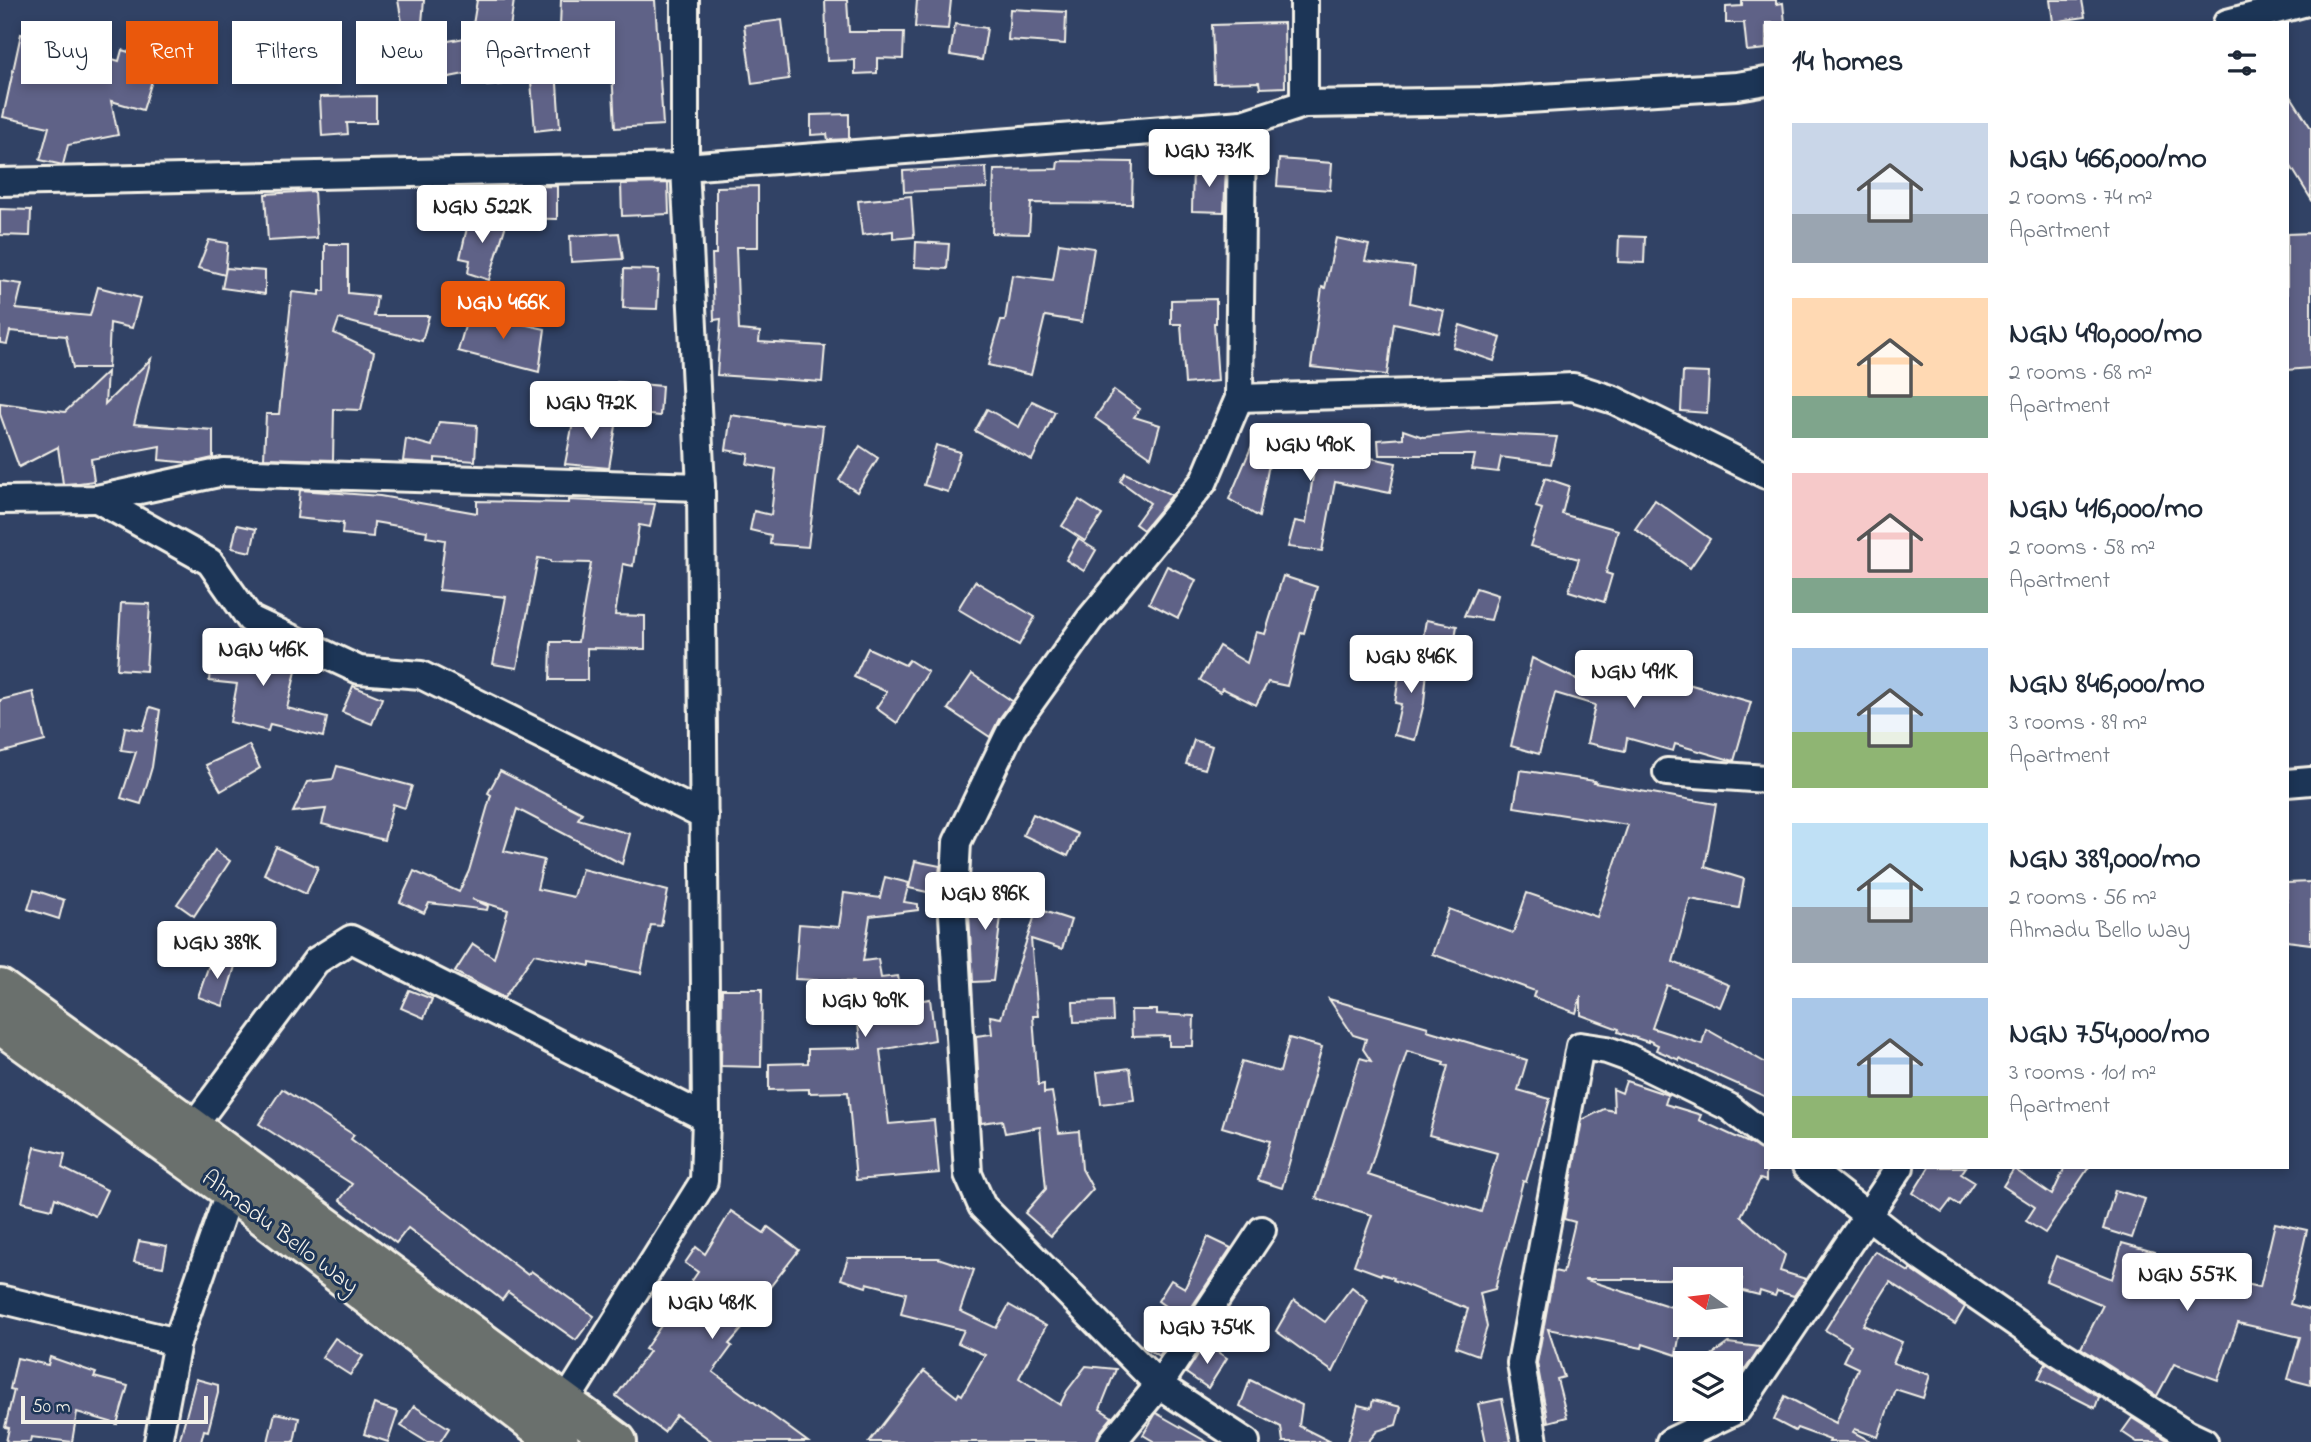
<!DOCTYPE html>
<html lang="en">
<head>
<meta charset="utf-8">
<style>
  body { margin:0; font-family:"Indie Flower",sans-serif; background:#f6f6f7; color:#1f2937; height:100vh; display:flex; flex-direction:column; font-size:26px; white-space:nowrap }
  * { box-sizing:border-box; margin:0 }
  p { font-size:23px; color:#747a83 }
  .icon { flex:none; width:38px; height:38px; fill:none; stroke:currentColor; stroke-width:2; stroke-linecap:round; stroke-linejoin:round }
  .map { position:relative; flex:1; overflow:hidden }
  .panel { position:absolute; left:1764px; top:21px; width:525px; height:1148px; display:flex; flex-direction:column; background:#fff; border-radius:0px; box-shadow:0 4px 10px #0003 }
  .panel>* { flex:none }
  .top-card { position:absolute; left:21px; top:21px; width:665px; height:63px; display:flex; gap:14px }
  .needle { width:46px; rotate:284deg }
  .buttons { position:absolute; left:1673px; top:1267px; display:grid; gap:14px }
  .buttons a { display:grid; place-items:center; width:70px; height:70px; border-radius:0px; background:#fff; box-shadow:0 4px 10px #0003; font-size:35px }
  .scale { position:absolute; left:21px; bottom:18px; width:187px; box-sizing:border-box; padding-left:7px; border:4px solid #f4f1e8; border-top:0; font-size:19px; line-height:24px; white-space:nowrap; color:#f4f1e8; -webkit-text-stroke:5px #1d3557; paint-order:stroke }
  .price { position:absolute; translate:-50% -60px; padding:0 16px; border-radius:7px; background:#fff; color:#222; font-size:23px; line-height:46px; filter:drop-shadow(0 2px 4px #0008) }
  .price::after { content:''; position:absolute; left:50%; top:42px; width:21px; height:16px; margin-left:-10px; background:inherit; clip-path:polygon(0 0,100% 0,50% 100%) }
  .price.on { background:#ea580c; color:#fff }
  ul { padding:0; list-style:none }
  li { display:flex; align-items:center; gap:21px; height:175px; padding:0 28px }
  li span { display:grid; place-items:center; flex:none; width:196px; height:140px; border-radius:0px; color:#555 }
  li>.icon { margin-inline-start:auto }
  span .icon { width:84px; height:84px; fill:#fffc; stroke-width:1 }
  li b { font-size:30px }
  h2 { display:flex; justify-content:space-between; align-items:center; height:84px; padding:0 28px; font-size:30px }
  .tag { padding:0 24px; border-radius:0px; background:#fff; box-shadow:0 4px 10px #0003; font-size:24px; line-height:63px }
  .tag.on { background:#ea580c; color:#fff }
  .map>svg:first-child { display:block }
  .building { fill:#5f6287; stroke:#f4f1e8; stroke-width:2; fill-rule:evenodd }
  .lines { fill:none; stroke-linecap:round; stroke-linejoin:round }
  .minor-casing { stroke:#f4f1e8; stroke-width:32 }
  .primary-casing { stroke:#f4f1e8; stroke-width:44 }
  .minor { stroke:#1d3557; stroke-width:26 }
  .primary { stroke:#6b706d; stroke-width:38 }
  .labels { text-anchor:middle; stroke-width:6; stroke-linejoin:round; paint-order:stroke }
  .street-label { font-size:24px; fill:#f4f1e8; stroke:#1d3557 }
</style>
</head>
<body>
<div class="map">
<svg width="2311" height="1442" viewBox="0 0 2311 1442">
  <rect width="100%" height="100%" fill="#314265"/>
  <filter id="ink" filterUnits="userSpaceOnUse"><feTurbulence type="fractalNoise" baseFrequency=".0143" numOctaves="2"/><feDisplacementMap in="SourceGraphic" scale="14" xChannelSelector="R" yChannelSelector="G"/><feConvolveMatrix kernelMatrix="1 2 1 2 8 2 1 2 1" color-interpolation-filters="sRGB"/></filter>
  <g filter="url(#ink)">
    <g class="building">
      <polygon points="398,0 424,0 420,46 471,37 477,0 514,0 508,42 554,39 560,128 535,131 531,81 487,86 485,70 444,78 441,62 418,66 417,72 411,72"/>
      <polygon points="561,0 655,0 663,125 615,128 610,29 560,27"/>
      <polygon points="825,0 847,0 849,32 904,32 903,59 877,58 877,73 855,74 855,60 827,61"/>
      <polygon points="917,0 951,0 948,29 915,27"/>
      <polygon points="1742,0 1776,0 1776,4 1783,3 1785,23 1766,23 1766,49 1747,51 1744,23 1726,23 1726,7 1742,6"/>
      <polygon points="2050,0 2082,0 2085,17 2053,22"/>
      <polygon points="1010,9 1066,12 1065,44 1008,40"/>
      <polygon points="782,20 789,79 752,84 744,25"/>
      <polygon points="1284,23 1285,87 1260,88 1259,82 1214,83 1212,25"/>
      <polygon points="955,24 987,28 982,60 950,55"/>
      <polygon points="21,34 48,40 119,61 122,50 158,61 143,110 111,101 118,135 68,145 63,165 40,160 49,127 3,117"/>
      <polygon points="2287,90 2311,128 2311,199 2287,160"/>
      <polygon points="376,96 376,123 347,123 348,134 322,136 320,97"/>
      <polygon points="849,114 849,139 828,140 827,134 811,135 811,115"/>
      <polygon points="1279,159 1332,163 1330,190 1277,186"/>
      <polygon points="1058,161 1133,162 1132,204 1031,203 1029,234 992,233 994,170 1057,169"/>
      <polygon points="1193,165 1226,167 1224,212 1192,211"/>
      <polygon points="986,167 987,188 904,192 903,171"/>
      <polygon points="668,183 669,214 622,216 621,184"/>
      <polygon points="557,186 557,219 506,218 505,187"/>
      <polygon points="758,186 758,247 736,247 739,330 760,332 759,342 825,346 822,382 717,375 721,319 714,320 712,254 716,254 716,187"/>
      <polygon points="314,191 317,238 268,241 265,194"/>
      <polygon points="911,196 914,237 893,239 893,231 862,235 858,201"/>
      <polygon points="0,209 31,210 30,236 0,235"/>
      <polygon points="470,215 507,221 489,280 468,273 470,260 460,258"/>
      <polygon points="619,233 623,259 571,262 570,236"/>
      <polygon points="2311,233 2311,368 2287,370 2287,234"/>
      <polygon points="1619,236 1645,237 1644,263 1618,262"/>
      <polygon points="1336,238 1369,245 1365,261 1415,267 1410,303 1444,311 1439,333 1394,323 1387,375 1311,367 1322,287 1325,288"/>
      <polygon points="209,240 228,243 225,275 198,268"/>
      <polygon points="916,242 949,244 947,269 915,267"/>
      <polygon points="1059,243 1094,248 1082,322 1045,316 1031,375 988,365 1001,320 1005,321 1012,275 1053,280"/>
      <polygon points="325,244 348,244 348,293 377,296 374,316 429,316 422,341 339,319 334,333 374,352 361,410 334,409 333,460 264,458 266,414 279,414 292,292 320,295 320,291 325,291"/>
      <polygon points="226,268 265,271 265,294 222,288"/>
      <polygon points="624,269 659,270 657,309 623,308"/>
      <polygon points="0,281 22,284 16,309 90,316 98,287 140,298 132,328 110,323 108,368 73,368 66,336 10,331 7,344 0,343"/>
      <polygon points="1216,299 1216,323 1214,323 1218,381 1185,384 1181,324 1171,324 1171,300"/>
      <polygon points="469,312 545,329 539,372 458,351"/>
      <polygon points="1460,325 1501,338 1494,361 1453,347"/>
      <polygon points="151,359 134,424 213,430 213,458 191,463 159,460 160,446 91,459 94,481 79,483 63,484 58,447 19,467 0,414 0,403 65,412 107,372 105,404"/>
      <polygon points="1683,372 1709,373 1707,413 1681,411"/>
      <polygon points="617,382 662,386 660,416 614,412"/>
      <polygon points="1114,390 1140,409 1134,417 1160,425 1151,457 1095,418"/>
      <polygon points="1032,401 1055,412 1032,460 975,431 987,409 1019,427"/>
      <polygon points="575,412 617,420 609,468 565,464"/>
      <polygon points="731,415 782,423 782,422 823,426 808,547 770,544 771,535 750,530 754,511 771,515 776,469 747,464 749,454 726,450"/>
      <polygon points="439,422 477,425 475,461 435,458 435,463 403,461 406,439 432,446"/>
      <polygon points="1403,430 1423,437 1472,433 1557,437 1551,464 1501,457 1498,472 1472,469 1475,455 1379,455 1378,440 1403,438"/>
      <polygon points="1253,443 1342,447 1341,452 1396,463 1390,493 1335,482 1322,551 1288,547 1295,521 1306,523 1315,462 1269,464 1259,517 1229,499"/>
      <polygon points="936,445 960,452 948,492 924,485"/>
      <polygon points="860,446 878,458 857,492 839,480"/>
      <polygon points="1125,473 1172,495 1143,530 1135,524 1150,503 1120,481"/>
      <polygon points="1545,478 1569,486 1562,514 1618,530 1606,573 1612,575 1604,602 1569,591 1579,559 1530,546 1542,509 1536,507"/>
      <polygon points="300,490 380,496 477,513 477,501 569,503 569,500 655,504 650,527 639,525 633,566 623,564 615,615 645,616 645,649 587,648 587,680 550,680 551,642 578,642 591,563 551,562 551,560 538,558 517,668 493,664 506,597 439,590 445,540 426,537 427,531 374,522 373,537 342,534 343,523 297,518"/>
      <polygon points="1079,500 1102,515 1085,541 1062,526"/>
      <polygon points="1655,500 1710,539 1690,568 1635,529"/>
      <polygon points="237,525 256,529 251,552 232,548"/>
      <polygon points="1078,539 1096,550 1084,571 1066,560"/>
      <polygon points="1167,566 1196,580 1178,618 1149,603"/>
      <polygon points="1283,576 1317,587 1304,633 1301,632 1287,686 1268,682 1256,705 1222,688 1220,692 1200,680 1219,646 1247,663 1256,632 1265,634"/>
      <polygon points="975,581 1035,617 1019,645 958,609"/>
      <polygon points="1476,588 1498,595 1491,620 1464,616"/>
      <polygon points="121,603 150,604 146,671 117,669"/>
      <polygon points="1426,620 1457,626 1452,654 1421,649"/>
      <polygon points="248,636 299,659 287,708 327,718 323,737 270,724 268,731 230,722 237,684 209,681 212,650 244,653"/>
      <polygon points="868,648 905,665 909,660 928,672 897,723 876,708 887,692 854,677"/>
      <polygon points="1402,655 1428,659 1424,703 1415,740 1394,735 1401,704 1395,703"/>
      <polygon points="1589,656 1654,674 1651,688 1660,676 1751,702 1734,761 1675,744 1673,751 1627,738 1625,751 1587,743 1595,705 1555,693 1539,754 1511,746 1532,658 1582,682"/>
      <polygon points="972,674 1012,701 999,719 990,737 948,709"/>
      <polygon points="353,686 382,698 372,724 342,712"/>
      <polygon points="33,692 45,741 0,753 0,700"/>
      <polygon points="150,707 160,710 152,767 141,804 121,798 136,752 121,750 125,727 143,730"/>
      <polygon points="1194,740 1212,746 1205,769 1186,764"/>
      <polygon points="249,745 260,768 221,791 206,765"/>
      <polygon points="337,766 412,786 405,808 393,804 384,840 322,824 326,809 293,812 307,782 333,779"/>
      <polygon points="1520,770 1595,781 1594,783 1716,804 1705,867 1744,879 1739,908 1690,899 1673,962 1729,985 1720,1007 1667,985 1652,1028 1702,1044 1706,1029 1766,1063 1766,1097 1679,1058 1679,1060 1656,1050 1658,1045 1648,1040 1648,1042 1618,1032 1619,1029 1581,1015 1581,996 1576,1013 1533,997 1535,991 1432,954 1449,909 1513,933 1527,893 1597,917 1628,825 1514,807"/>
      <polygon points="500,771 582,813 578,819 630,834 622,864 517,809 504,851 544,860 537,889 574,897 582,869 668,891 661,926 651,925 641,973 590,963 590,966 534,954 504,998 455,972 473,944 494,958 508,910 472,899 488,906 487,910 429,903 424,913 400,902 414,871 459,892 469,871 491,795 488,793"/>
      <polygon points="1033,814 1078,834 1068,856 1023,835"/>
      <polygon points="276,847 318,867 306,894 264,874"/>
      <polygon points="215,850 230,861 194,916 177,904"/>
      <polygon points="915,861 940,866 936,894 909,888"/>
      <polygon points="885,877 909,883 904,902 918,904 918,910 870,916 863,961 878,959 881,978 898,976 903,1003 930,999 935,1040 880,1050 889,1124 934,1120 939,1173 856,1180 848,1092 809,1093 809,1089 769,1090 769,1064 808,1063 808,1049 861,1048 853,982 795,979 799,924 839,927 844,893 880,898"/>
      <polygon points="2311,882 2311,944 2287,941 2287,883"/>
      <polygon points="970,888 1004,892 993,981 973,982 969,915"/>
      <polygon points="34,890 64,900 59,919 28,909"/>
      <polygon points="1037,909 1071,920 1062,949 1031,939 1038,1016 1033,1016 1038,1085 1044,1084 1044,1093 1052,1092 1059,1133 1079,1131 1082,1169 1093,1189 1051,1236 1025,1213 1046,1189 1040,1127 1005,1133 1002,1120 981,1123 976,1036 992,1034 990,1016 1001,1018"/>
      <polygon points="212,956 236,963 223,1006 198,997"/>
      <polygon points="722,989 762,989 761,1067 721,1066"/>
      <polygon points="409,990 432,999 424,1018 401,1008"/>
      <path d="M1329,999L1428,1027L1427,1030L1527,1060L1518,1090L1550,1099L1526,1182L1523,1181L1495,1289L1480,1293L1487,1327L1478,1355L1456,1347L1468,1309L1393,1280L1394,1278L1382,1274L1381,1275L1354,1265L1372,1215L1316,1198L1360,1058L1371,1061L1363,1049L1366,1039L1353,1035ZM1407,1051L1444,1062L1443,1065L1448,1066L1429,1135L1497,1153L1481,1212L1368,1175Z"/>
      <polygon points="1112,1001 1113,1021 1074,1022 1073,1002"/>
      <polygon points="1131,1010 1157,1010 1157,1014 1194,1016 1193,1046 1169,1046 1169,1036 1132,1037"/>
      <polygon points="1289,1038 1322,1047 1282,1188 1258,1180 1270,1141 1222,1127 1242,1061 1280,1072"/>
      <polygon points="1130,1068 1134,1100 1101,1104 1097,1072"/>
      <polygon points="1626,1081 1668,1095 1665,1104 1701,1115 1699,1120 1766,1151 1766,1181 1760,1179 1741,1216 1785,1255 1780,1271 1806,1279 1794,1296 1777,1291 1775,1296 1760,1291 1759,1295 1739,1290 1742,1279 1584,1279 1684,1311 1676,1355 1643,1344 1642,1348 1548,1329 1564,1377 1557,1379 1567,1417 1548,1422 1537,1363 1554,1271 1563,1273 1575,1222 1564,1219 1582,1120 1604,1109 1614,1111 1613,1089 1622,1093"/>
      <polygon points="282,1089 354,1135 351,1139 528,1275 531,1271 594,1316 576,1340 508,1292 502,1300 408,1228 396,1243 340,1200 352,1184 259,1124"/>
      <polygon points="35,1147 65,1154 62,1168 107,1190 95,1216 55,1198 52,1209 22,1202"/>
      <polygon points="1929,1167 1966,1167 1961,1174 1974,1182 1959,1205 1951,1200 1942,1212 1913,1193"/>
      <polygon points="2065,1167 2089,1167 2045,1233 2026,1221 2035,1207 2003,1186 2014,1169 2052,1195"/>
      <polygon points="2115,1190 2145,1199 2132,1238 2103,1229"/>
      <polygon points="731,1211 764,1233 768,1227 799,1250 745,1319 748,1322 729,1344 732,1346 713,1372 808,1442 713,1442 676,1415 664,1432 616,1396 649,1351 645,1349 698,1272 685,1263 696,1247 705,1254"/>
      <polygon points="2275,1223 2307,1230 2290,1304 2311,1310 2311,1385 2288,1379 2300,1337 2238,1323 2218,1380 2174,1364 2157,1396 2081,1348 2103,1305 2046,1281 2056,1256 2112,1279 2122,1243 2154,1252 2148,1275 2195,1286 2198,1274 2260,1287"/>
      <polygon points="1208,1237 1231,1248 1159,1356 1142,1345 1165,1306 1158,1301 1171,1280 1185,1288"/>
      <polygon points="139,1241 167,1246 163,1267 134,1262"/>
      <polygon points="1875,1251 1909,1272 1910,1269 1965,1307 1955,1324 1890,1282 1863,1325 1902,1342 1893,1363 1930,1375 1923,1398 1895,1389 1878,1437 1855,1429 1853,1432 1872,1442 1829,1442 1830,1440 1797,1428 1795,1431 1774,1420 1785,1396 1836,1423 1858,1368 1843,1361 1851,1345 1825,1330"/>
      <polygon points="848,1258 938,1258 974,1270 960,1311 996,1328 1009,1305 1046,1326 1019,1378 1060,1405 1067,1391 1086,1366 1116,1369 1100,1409 1112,1417 1100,1432 1097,1442 869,1442 924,1371 957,1397 959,1393 962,1395 985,1355 958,1343 964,1330 901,1314 906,1293 867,1283 866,1287 841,1279"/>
      <polygon points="1352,1287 1368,1300 1333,1372 1276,1331 1294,1300 1325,1322"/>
      <polygon points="335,1338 363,1356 350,1375 322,1357"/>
      <polygon points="1728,1343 1760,1347 1731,1391 1731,1363 1701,1363"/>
      <polygon points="1205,1344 1227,1358 1208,1388 1186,1373"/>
      <polygon points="50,1357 96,1373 94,1377 128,1386 117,1424 77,1412 72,1442 31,1437 30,1442 6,1442 9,1428 5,1427 14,1390 10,1389 17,1358 48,1365"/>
      <polygon points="2046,1363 2099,1397 2095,1408 2038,1379"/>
      <polygon points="196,1379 218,1385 218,1393 208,1431 204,1430 201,1442 179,1442"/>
      <polygon points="1250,1380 1302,1405 1299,1426 1331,1442 1283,1442 1281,1427 1240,1406"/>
      <polygon points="1502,1399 1511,1442 1486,1442 1478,1404"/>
      <polygon points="1373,1400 1401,1407 1396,1425 1377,1431 1368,1442 1348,1442 1358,1405 1371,1408"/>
      <polygon points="374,1404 398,1412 388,1442 364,1434"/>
      <polygon points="414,1406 449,1428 440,1442 427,1442 401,1426"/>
      <polygon points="275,1413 299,1418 294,1442 268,1442"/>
      <polygon points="1156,1413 1207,1442 1155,1442 1143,1435"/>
      <polygon points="2132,1418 2170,1442 2137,1442 2122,1432"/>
    </g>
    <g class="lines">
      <defs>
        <g id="minor">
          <polyline points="1304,0 1304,104"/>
          <polyline points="2227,23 2311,1"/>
          <polyline points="1242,124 1239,398 1204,481 1090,619 1012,728 957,842 953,915 968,1174 982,1206 1159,1385 1246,1442"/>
          <polyline points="0,182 685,167 1242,124 1304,104 1494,101 1737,86 1766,81"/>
          <polyline points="1239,398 1486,391 1573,387 1614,400 1766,475"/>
          <polyline points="97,499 210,562 250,619 359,670 421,675 704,816"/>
          <polyline points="0,500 97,499 223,472 701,487"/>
          <polyline points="1667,772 1766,779"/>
          <polyline points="2287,783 2311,781"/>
          <polyline points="192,1128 316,961 351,939 706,1118"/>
          <polyline points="1806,1167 1922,1258 2058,1352 2187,1434 2204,1442"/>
          <polyline points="0,1299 177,1342"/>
          <polyline points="565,1403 704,1181 706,1118 701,487 685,167 685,0"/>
          <polyline points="158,1442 177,1342 230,1190"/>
          <polyline points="1112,1442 1159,1385 1262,1230"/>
          <polyline points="1534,1442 1521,1363 1580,1046 1607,1050 1629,1058 1729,1107 1766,1136"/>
          <polyline points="1670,1442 1737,1410 1900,1167"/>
        </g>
        <g id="primary">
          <polyline points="0,989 192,1128 617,1442"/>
          <polyline points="0,1024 230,1190 559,1442"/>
        </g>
      </defs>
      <use href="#minor" class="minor-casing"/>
      <use href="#primary" class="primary-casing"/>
      <use href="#minor" class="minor"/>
      <use href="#primary" class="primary"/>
    </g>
  </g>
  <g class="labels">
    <g class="street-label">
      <text transform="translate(281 1231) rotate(37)" y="8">Ahmadu Bello Way</text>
    </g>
  </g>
</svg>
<div class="buttons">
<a><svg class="needle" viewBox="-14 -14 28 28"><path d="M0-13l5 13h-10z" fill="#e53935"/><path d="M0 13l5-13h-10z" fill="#747a83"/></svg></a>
<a><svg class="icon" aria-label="layers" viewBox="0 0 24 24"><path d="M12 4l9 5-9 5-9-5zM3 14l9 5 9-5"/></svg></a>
</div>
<div class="scale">50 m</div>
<b class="price" style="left:1209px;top:189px">NGN 731K</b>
<b class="price" style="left:482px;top:245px">NGN 522K</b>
<b class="price on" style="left:503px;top:341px">NGN 466K</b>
<b class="price" style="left:591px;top:441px">NGN 972K</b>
<b class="price" style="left:1310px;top:483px">NGN 490K</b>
<b class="price" style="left:263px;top:688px">NGN 416K</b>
<b class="price" style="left:1411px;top:695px">NGN 846K</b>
<b class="price" style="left:1634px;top:710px">NGN 491K</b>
<b class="price" style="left:985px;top:932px">NGN 896K</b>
<b class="price" style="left:217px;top:981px">NGN 389K</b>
<b class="price" style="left:865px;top:1039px">NGN 909K</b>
<b class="price" style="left:2187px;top:1313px">NGN 557K</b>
<b class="price" style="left:712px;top:1341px">NGN 481K</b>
<b class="price" style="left:1207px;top:1366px">NGN 754K</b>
<div class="top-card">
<a class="tag">Buy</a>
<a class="tag on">Rent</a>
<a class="tag">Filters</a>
<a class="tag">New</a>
<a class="tag">Apartment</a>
</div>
<section class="panel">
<h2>14 homes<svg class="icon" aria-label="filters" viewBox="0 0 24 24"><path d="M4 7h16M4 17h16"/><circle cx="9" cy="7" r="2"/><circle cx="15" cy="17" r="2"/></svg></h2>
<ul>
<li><span style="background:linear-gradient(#c9d6e8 65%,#9aa5b1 0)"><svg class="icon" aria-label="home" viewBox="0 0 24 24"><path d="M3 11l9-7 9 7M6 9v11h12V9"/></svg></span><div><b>NGN 466,000/mo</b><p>2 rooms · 74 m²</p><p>Apartment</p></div></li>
<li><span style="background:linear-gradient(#ffd9b3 70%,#7fa58c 0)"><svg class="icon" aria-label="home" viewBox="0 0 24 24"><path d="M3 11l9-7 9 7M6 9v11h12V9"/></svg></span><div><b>NGN 490,000/mo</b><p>2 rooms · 68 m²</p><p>Apartment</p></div></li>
<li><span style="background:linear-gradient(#f6c9c9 75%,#7fa58c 0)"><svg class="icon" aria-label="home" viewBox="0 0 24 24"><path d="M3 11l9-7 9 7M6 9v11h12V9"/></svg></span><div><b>NGN 416,000/mo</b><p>2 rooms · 58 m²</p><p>Apartment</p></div></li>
<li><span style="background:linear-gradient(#a9c7e8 60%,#8fb573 0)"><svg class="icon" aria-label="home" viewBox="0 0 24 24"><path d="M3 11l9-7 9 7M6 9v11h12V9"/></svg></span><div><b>NGN 846,000/mo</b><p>3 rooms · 89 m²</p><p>Apartment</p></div></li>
<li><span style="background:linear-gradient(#bfe0f5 60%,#9aa5b1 0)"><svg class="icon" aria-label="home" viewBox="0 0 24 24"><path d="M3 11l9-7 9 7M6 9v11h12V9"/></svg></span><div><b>NGN 389,000/mo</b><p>2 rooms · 56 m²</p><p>Ahmadu Bello Way</p></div></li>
<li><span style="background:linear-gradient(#a9c7e8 70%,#8fb573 0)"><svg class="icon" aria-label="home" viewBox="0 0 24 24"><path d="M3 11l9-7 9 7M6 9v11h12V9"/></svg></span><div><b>NGN 754,000/mo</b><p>3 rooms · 101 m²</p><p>Apartment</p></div></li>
</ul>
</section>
</div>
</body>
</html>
